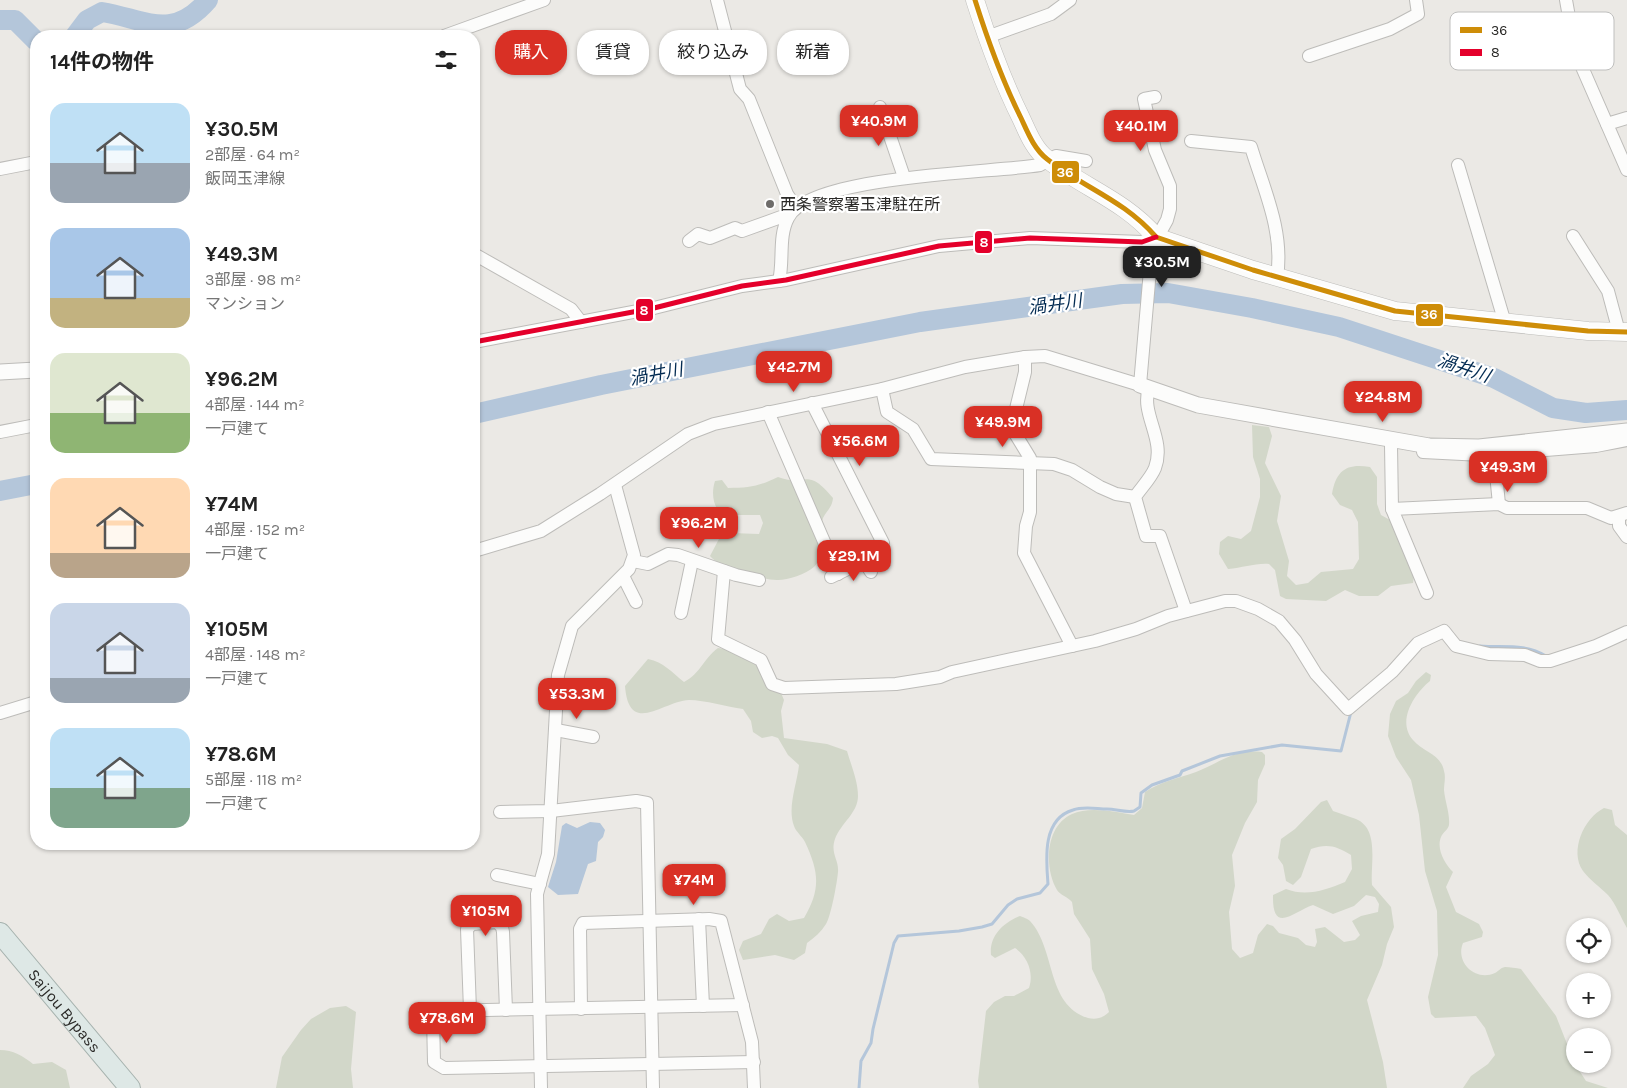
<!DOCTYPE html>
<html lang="ja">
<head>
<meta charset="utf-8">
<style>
  body { margin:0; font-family:Karla,"Noto Sans JP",sans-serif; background:#f6f6f6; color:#222; height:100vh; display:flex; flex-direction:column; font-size:19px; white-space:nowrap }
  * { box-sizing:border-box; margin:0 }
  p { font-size:16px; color:#767676 }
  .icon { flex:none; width:28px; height:28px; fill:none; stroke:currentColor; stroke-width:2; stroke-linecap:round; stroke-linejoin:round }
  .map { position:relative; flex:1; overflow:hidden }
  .drawer { position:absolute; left:30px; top:30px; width:450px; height:820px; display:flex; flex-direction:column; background:#fff; border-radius:20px; box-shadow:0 1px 4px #0004 }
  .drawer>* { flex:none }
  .top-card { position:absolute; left:495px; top:30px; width:475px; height:45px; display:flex; gap:10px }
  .buttons { position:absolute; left:1566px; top:918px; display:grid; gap:10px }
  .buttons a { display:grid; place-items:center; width:45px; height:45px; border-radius:50%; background:#fff; box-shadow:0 1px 4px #0004; font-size:25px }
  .price { position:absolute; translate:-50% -42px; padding:0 11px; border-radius:10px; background:#d93025; color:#fff; font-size:16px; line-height:32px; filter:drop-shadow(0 1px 2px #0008) }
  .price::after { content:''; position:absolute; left:50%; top:30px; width:15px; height:11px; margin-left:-8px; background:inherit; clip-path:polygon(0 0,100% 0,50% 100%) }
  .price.current { background:#222; color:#fff }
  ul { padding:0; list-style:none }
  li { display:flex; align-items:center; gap:15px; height:125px; padding:0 20px }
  li span { display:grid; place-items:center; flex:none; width:140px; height:100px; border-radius:15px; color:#555 }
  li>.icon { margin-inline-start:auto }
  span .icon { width:60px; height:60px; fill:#fffc; stroke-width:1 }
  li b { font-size:21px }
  h2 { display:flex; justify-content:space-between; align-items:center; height:60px; padding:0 20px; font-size:21px }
  .chip { padding:0 18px; border-radius:20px; background:#fff; box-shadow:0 1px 4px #0004; font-size:18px; line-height:45px }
  .chip.current { background:#d93025; color:#fff }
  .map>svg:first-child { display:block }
  .green { fill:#d2d7c9 }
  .water { fill:#b4c6da }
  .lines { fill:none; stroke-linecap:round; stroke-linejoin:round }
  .stream { stroke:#b4c6da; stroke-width:3 }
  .river { stroke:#b4c6da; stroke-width:20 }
  .minor-casing { stroke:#bdbcb9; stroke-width:14 }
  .tertiary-casing { stroke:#bdbcb9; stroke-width:17 }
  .secondary-casing { stroke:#bdbcb9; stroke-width:19 }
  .trunk-casing { stroke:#a6b2ae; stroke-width:22 }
  .minor { stroke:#fcfcfb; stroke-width:12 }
  .tertiary { stroke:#fcfcfb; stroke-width:15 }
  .secondary { stroke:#fcfcfb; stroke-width:18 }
  .trunk { stroke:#dee8e6; stroke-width:20 }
  .bus-1-casing { stroke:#fff; stroke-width:9 }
  .bus-2-casing { stroke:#fff; stroke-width:9 }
  .bus-1 { stroke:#ce8d08; stroke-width:5 }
  .bus-2 { stroke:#e4002b; stroke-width:5 }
  .poi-dot { fill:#6e6c6a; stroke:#fff; stroke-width:2 }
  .labels { text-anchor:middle; stroke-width:4.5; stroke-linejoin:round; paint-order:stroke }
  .poi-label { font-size:16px; fill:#2a2927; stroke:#fff; text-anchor:start }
  .street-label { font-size:16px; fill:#2a2927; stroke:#fff }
  .water-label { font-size:18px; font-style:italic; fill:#032b52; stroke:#fff }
  .key { fill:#fff; stroke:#bfbfbe; stroke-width:1 }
  .key-label { font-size:14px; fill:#2a2927 }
  .line-badge { stroke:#fff; stroke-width:2 }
  .badge-label { font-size:14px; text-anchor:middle; font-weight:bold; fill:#fff }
</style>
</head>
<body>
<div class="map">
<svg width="1627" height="1088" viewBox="0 0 1627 1088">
  <rect width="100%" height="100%" fill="#ebe9e5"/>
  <g class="green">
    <path d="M1252,425L1269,427L1272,436L1265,463L1281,496L1277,521L1289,561L1287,576L1296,585L1308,583L1321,572L1353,569L1359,559L1358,522L1352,510L1340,505L1332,494C1336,470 1347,463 1370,467L1377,477V504L1381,515L1390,520L1414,576L1413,583L1391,586L1378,596H1359L1345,590L1326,601L1286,599L1280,596L1275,570L1269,564C1255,563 1243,568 1228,569L1219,554L1220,542L1228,536L1241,539L1251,531L1260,497V479L1253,457Z"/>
    <path d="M778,477C806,488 806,465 833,498C832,508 827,510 823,518C817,533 826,556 814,567C806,574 788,580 778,580C764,581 718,567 710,556L720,537L731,533L759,534L763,523L760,515H722C713,507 711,493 715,481L722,480L728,488C749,488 760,486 778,477Z"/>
    <path d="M718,648L731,650L757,661L781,693L784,700L781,711L784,738L827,744L847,751C851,765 858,781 858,796C858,813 841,823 835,839C830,853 839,860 838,872C837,883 831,916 826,924C821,932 814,938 807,943L805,953L794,960L775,955L743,960L739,950L743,941L761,934L769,919L777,914L789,921L804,918C821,889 819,872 805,842C802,836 796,832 794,826C787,808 797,784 799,765L788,755L778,738L772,736L762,738L753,732L751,721L743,709C727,707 705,700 689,700C663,701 629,737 625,686L648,659C664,662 671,672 684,682C701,673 703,659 718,648Z"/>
    <path d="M1426,672L1431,675L1430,681C1415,693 1396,721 1413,740C1423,752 1441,754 1444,771C1446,777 1444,784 1444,790C1445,802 1450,813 1449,825C1448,830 1443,832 1441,837C1436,849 1445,864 1453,872L1446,887L1456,912L1479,924L1483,932L1482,937L1463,943C1455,962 1475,982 1495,973C1499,971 1500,968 1505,967C1510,967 1516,968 1521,969L1556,1016L1575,1064L1586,1081L1608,1088H1463L1471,1076L1488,1064L1495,1055L1485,1028L1476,1016L1435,1018L1431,1014L1428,997L1438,955L1437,911L1425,871L1419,815L1411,780L1396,757L1388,736L1390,714L1396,701L1408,693L1416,681Z"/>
    <path d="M1262,752L1265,755V764L1258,780L1257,802L1245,823L1232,855L1235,886L1229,912L1232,949L1240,958L1253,953L1258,935L1267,924L1273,926L1279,933L1298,938L1306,945L1315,947L1317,942L1315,929L1325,927L1344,942L1355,940L1360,935L1352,921L1361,916L1378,912L1379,904L1375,897L1366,895L1354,906L1333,914L1313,905C1294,911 1272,936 1273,895L1286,889C1306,897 1326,890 1345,882L1352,869L1351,855C1337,846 1327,843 1311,849L1301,877L1293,885L1286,881L1283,865L1278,858L1281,839L1295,829L1321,802L1327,800L1333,811C1341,814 1348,816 1356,819C1380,829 1370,865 1372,885L1391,907L1394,927L1387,944L1382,965L1367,1000L1383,1062L1387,1088H979L978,1081L986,1011L994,1002L1005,996H1014L1029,988C1034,973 1028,957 1015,948L995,958L991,955C989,936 1003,923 1020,916C1023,917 1028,919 1030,921C1056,949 1046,1005 1088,1018C1096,1020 1103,1018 1109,1012L1104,994L1092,969L1090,939L1074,914L1072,902C1068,897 1060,895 1057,890C1044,868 1045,826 1072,814C1089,806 1116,812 1134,815L1142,808L1145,792C1160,782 1179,778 1196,772C1220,763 1233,749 1262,752Z"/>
    <path d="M1604,808L1612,810L1615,825L1627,835V928C1621,918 1616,904 1608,895C1600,887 1590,880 1583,871C1569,851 1584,818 1604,808Z"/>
    <polygon points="346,1006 356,1012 351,1069 353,1088 276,1088 282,1057 301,1030 311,1019 330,1008"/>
    <path d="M0,1050C13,1050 23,1056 33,1064L52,1062L66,1070L70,1088H0Z"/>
  </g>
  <polygon class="water" points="590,822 600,823 605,830 603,837 598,842 596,861 588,864 578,894 558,895 548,887 556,862 562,826 566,823 577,828"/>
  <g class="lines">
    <g class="stream">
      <path d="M1480,646C1504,648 1524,643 1546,656"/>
      <path d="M859,1088L861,1061L871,1043L873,1029L894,943L898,936L959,931L982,927L992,924L1008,905L1017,899L1040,893L1048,884C1046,859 1042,819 1073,810C1083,806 1097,809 1107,809C1116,809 1126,813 1134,811L1140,807L1141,793L1152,785L1180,775L1182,771L1220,756L1282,745L1341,751L1351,712"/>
    </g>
    <g class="river">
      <polyline points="0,20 15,20 36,41"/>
      <path d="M75,36L87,20L102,12C145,19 172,42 208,0"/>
      <polyline points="474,414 601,385 920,322 1122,294 1168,293 1252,308 1339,327 1494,378 1553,408 1586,413 1627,410"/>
      <polyline points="0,491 36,484"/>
    </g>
    <defs>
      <g id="minor">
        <polyline points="717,0 740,89 749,99 787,194 796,208"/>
        <polyline points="1566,0 1575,51 1627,170"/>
        <polyline points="444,36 544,0"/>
        <polyline points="987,37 1051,14 1070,0"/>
        <polyline points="1309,56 1390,29 1418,14 1416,0"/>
        <polyline points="880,107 904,177"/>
        <polyline points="1607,124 1627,118"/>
        <path d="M1191,141L1251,147C1264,190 1284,231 1277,277"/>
        <polyline points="1458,165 1505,323"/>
        <polyline points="0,169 36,162"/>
        <polyline points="1573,236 1608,291 1619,332"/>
        <polyline points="689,241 698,234 710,238 735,228 742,231 781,217 787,219"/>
        <polyline points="474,254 571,309 581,322"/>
        <path d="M779,281C784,261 778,237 788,218C809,175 993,173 1040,165L1056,156L1086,161"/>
        <polyline points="474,342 654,308 742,286 786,280 939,246 1030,238 1142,242 1156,237"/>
        <polyline points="1025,357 1025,372 1015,413 1016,435 1030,458 1030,512 1026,526 1024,553 1072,646"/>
        <path d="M1149,388C1140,414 1166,439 1155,468C1151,478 1141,488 1135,497L1146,536H1160L1186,611"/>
        <polyline points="882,389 887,412 913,429 931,459 1054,464 1072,470 1100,487 1116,494 1135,497"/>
        <polyline points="812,403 883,543"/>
        <polyline points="768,412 838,574"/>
        <polyline points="0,432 36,425"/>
        <polyline points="1391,445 1392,509 1427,593"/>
        <polyline points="1423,452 1482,455 1596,446 1627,440"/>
        <polyline points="1494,454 1499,504"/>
        <polyline points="1392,509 1499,504 1507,508 1587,508 1611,518 1627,513"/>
        <polyline points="1619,517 1619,526 1627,537"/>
        <polyline points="866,549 864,561 871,572"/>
        <polyline points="474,551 541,531 600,494 688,434 714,424 882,389 965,367 1025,357 1045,356 1140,385 1152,247 1167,220 1170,209 1170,186 1155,150 1144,99 1155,97"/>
        <polyline points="633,561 648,564 668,554 678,555 736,575 759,580"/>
        <polyline points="724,571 718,639 761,660 772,684 784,688 896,684 940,677 952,672 1095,641 1136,629 1168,616 1225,601 1236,601 1258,609 1279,621 1295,640 1316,674 1348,709 1392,672 1418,643 1444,631 1456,646 1489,654 1525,655 1540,661 1550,661 1596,646 1627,632"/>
        <polyline points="623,576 636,602"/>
        <polyline points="831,577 864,561"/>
        <polyline points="681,613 692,561"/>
        <polyline points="0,713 36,702"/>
        <polyline points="556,730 593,737"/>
        <polyline points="500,812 551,811 636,801 647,803 653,1088"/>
        <polyline points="497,875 540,884"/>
        <polyline points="699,919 703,1006"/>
        <polyline points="743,1005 438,1011 433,1017 434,1062 444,1068 754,1062"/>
        <polyline points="581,1009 580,929 583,923 709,919 721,921 752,1042 754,1088"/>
        <polyline points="470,1010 467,929 472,924 497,922 502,927 503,932 506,1010"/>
        <polyline points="541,1088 537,894 548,854 558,675 572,626 629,569 634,555 615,485"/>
      </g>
      <g id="tertiary">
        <polyline points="0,372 36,370"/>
        <polyline points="1140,385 1198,405 1429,446 1479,447 1627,431"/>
      </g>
      <path id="secondary" d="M975,0C988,41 1002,80 1021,118C1028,133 1034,149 1047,159C1084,188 1124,200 1156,237L1253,270L1395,311L1588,331L1627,332"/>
      <g id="trunk">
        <path id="s1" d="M0,933L130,1088"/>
      </g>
    </defs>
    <use href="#minor" class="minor-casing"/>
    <use href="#tertiary" class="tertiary-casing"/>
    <use href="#secondary" class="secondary-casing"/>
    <use href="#trunk" class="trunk-casing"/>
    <use href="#minor" class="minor"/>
    <use href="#tertiary" class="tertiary"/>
    <use href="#secondary" class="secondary"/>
    <use href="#trunk" class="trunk"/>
    <defs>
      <path id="bus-1" d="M975,0C988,41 1002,80 1021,118C1028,133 1034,149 1047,159C1084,188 1124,200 1156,237L1253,270L1395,311L1588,331L1627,332"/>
      <polyline id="bus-2" points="474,342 654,308 742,286 786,280 939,246 1030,238 1142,242 1156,237"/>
    </defs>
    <use href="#bus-1" class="bus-1-casing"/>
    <use href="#bus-2" class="bus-2-casing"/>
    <use href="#bus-1" class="bus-1"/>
    <use href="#bus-2" class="bus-2"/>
  </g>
  <circle class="poi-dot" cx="770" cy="204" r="5"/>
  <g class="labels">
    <g class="poi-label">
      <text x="780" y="210">西条警察署玉津駐在所</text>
    </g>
    <g class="street-label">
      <text dy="6" stroke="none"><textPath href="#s1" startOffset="101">Saijou Bypass</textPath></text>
    </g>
    <g class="water-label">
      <text transform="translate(1055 304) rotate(-8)" y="6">渦井川</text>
      <text transform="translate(1464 368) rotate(19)" y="6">渦井川</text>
      <text transform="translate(656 374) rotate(-11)" y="6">渦井川</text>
    </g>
  </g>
  <rect x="1450" y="12" width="164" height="58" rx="8" class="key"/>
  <rect x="1460" y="27" width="22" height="6" fill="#ce8d08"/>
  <rect x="1460" y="49" width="22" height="7" fill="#e4002b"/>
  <g class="key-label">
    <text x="1491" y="35">36</text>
    <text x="1491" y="57">8</text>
  </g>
  <g class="line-badge">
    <rect x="1051" y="160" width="29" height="24" rx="5" fill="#ce8d08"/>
    <rect x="974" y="230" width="19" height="24" rx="5" fill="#e4002b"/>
    <rect x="635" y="298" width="19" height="24" rx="5" fill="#e4002b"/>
    <rect x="1415" y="303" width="29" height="24" rx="5" fill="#ce8d08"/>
  </g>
  <g class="badge-label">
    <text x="1065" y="177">36</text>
    <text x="984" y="247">8</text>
    <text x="644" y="315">8</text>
    <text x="1429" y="319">36</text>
  </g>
</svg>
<div class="buttons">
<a><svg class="icon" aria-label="locate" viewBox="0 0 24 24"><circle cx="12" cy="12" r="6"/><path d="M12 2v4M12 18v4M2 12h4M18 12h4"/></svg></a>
<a>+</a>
<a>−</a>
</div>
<b class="price" style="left:879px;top:147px">¥40.9M</b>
<b class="price" style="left:1141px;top:152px">¥40.1M</b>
<b class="price current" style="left:1162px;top:288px">¥30.5M</b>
<b class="price" style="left:794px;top:393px">¥42.7M</b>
<b class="price" style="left:1383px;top:423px">¥24.8M</b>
<b class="price" style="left:1003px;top:448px">¥49.9M</b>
<b class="price" style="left:860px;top:467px">¥56.6M</b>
<b class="price" style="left:1508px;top:493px">¥49.3M</b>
<b class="price" style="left:699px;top:549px">¥96.2M</b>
<b class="price" style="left:854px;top:582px">¥29.1M</b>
<b class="price" style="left:577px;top:720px">¥53.3M</b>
<b class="price" style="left:694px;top:906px">¥74M</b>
<b class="price" style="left:486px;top:937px">¥105M</b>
<b class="price" style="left:447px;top:1044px">¥78.6M</b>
<div class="top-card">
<a class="chip current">購入</a>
<a class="chip">賃貸</a>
<a class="chip">絞り込み</a>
<a class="chip">新着</a>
</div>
<section class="drawer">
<h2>14件の物件<svg class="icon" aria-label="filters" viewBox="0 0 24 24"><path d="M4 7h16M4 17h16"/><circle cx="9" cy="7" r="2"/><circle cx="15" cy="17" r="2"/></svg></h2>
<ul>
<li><span style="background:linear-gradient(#bfe0f5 60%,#9aa5b1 0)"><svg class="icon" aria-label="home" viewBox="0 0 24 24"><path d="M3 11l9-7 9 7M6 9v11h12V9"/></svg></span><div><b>¥30.5M</b><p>2部屋 · 64 m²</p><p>飯岡玉津線</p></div></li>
<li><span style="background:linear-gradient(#a9c7e8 70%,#c2b280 0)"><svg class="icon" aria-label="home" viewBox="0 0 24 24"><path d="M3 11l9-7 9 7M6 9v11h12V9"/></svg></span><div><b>¥49.3M</b><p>3部屋 · 98 m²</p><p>マンション</p></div></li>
<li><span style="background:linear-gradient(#dfe7d0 60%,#8fb573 0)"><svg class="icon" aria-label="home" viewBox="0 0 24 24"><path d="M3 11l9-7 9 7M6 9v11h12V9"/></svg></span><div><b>¥96.2M</b><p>4部屋 · 144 m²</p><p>一戸建て</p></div></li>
<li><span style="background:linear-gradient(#ffd9b3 75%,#b9a48a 0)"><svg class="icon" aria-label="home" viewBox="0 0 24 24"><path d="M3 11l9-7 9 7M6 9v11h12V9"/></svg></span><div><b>¥74M</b><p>4部屋 · 152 m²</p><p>一戸建て</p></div></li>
<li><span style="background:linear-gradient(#c9d6e8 75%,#9aa5b1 0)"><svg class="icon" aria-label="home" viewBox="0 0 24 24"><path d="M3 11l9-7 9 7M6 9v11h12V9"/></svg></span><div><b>¥105M</b><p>4部屋 · 148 m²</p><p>一戸建て</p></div></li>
<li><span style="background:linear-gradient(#bfe0f5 60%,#7fa58c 0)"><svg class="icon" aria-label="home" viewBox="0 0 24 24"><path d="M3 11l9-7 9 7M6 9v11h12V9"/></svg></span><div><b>¥78.6M</b><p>5部屋 · 118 m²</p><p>一戸建て</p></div></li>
</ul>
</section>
</div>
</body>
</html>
